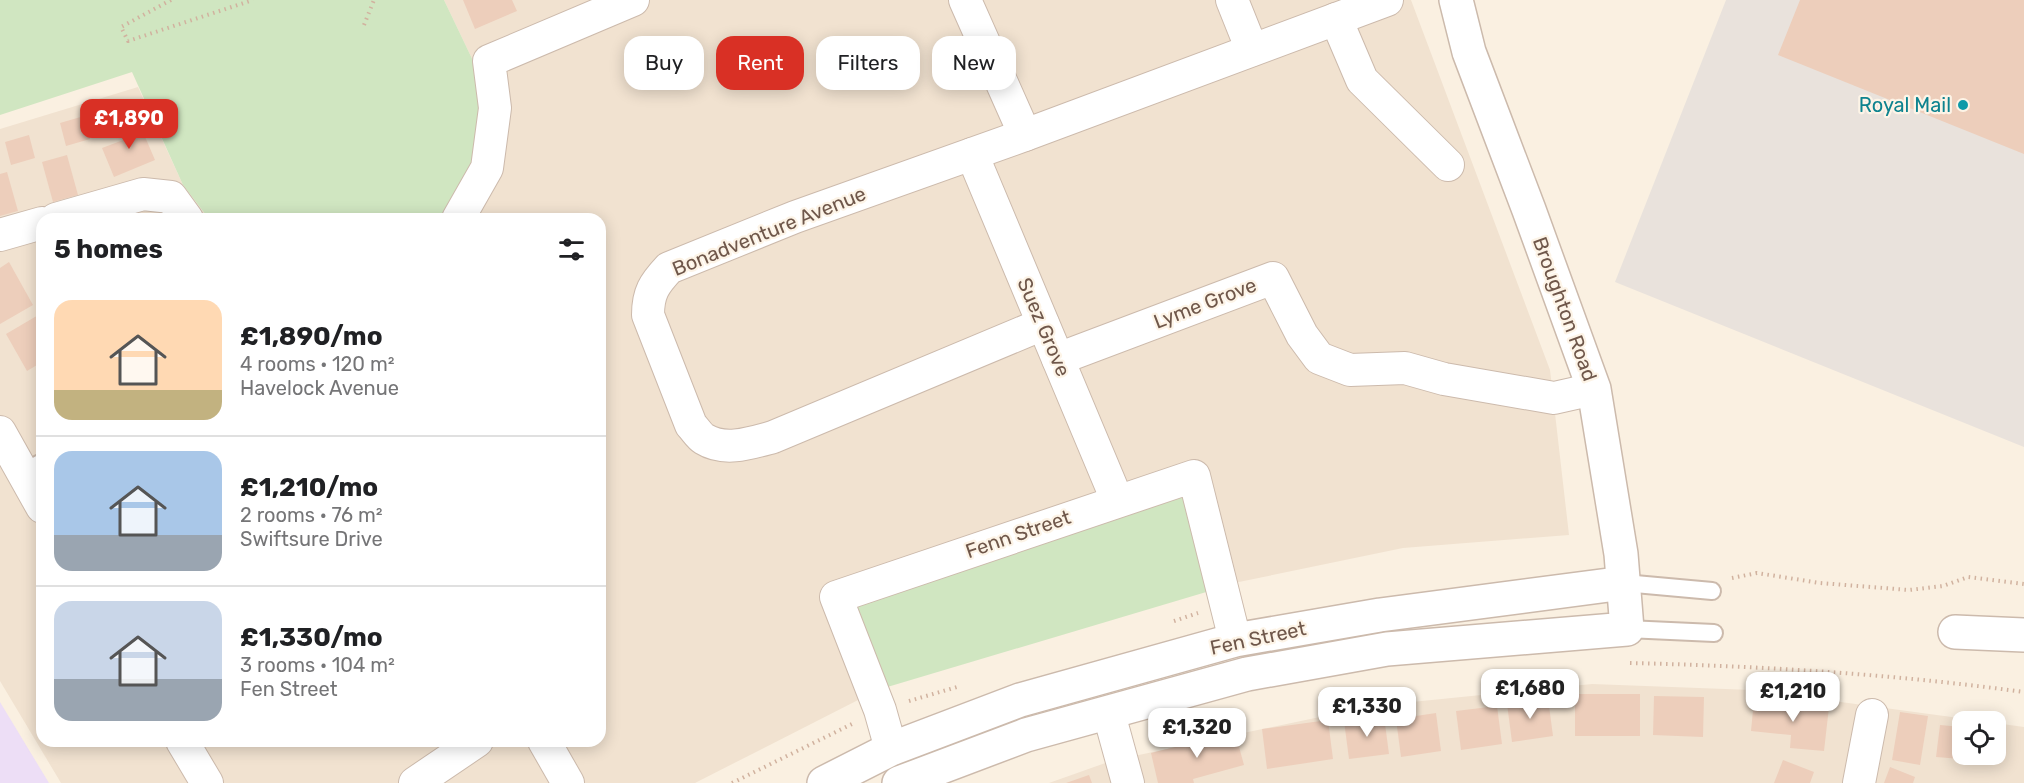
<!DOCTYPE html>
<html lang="en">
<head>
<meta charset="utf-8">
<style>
  body { margin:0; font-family:Rubik,sans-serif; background:#f2f2f2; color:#202124; height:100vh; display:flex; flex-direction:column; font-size:22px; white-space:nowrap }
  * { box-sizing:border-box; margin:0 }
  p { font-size:20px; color:#757577 }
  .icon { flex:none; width:33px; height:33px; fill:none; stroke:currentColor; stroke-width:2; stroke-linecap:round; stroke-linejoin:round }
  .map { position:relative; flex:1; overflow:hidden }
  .details { position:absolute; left:36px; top:213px; width:570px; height:534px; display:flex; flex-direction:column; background:#fff; border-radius:18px; box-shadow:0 3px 15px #0003 }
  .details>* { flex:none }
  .hud { position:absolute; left:624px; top:36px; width:570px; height:54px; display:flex; gap:12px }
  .buttons { position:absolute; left:1952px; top:711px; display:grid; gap:12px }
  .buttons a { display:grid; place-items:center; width:54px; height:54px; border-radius:12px; background:#fff; box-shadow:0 3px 15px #0003; font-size:30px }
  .price { position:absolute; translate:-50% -51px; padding:0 14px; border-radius:12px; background:#fff; color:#222; font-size:20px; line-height:39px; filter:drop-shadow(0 2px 3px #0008) }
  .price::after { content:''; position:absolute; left:50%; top:36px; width:18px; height:14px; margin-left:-9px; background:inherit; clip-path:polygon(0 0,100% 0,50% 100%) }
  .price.selected { background:#d93025; color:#fff }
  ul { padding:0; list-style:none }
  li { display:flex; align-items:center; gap:18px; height:150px; padding:0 18px }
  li+li { border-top:2px solid #e0e0e0 }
  li span { display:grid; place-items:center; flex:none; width:168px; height:120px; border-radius:18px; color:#555 }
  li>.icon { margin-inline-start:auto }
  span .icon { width:72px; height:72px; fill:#fffc; stroke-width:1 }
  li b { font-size:26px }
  h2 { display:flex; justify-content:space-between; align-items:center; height:72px; padding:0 18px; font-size:26px }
  .chip { padding:0 21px; border-radius:18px; background:#fff; box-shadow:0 3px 15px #0003; font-size:21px; line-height:54px }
  .chip.selected { background:#d93025; color:#fff }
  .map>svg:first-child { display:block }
  .residential { fill:#f1e2d0 }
  .industrial { fill:#e9e2dc }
  .education { fill:#eddef6 }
  .green { fill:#d0e6c1 }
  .building { fill:#edcebb }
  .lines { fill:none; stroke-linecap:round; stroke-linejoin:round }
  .service-casing { stroke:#ccbaac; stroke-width:20 }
  .minor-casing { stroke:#ccbaac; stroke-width:34 }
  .tertiary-casing { stroke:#ccbaac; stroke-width:36 }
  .path { stroke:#d1b29f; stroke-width:4; stroke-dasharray:1.5 4.5; stroke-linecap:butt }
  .service { stroke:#fff; stroke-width:16 }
  .minor { stroke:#fff; stroke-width:32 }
  .tertiary { stroke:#fff; stroke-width:33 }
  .culture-dot { fill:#0f9aa8; stroke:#fdf4e7; stroke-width:2 }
  .labels { text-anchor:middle; stroke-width:4.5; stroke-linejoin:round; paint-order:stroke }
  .culture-label { font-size:20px; fill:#0d838f; stroke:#fdf4e7; text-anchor:end }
  .street-label { font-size:20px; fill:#6f574a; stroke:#fdf4e7 }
</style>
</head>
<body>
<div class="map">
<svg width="2024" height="783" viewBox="0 0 2024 783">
  <rect width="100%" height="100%" fill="#faf0e1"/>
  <g class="residential">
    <polygon points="444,0 1411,0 1550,370 1569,535 1403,548 1234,583 1204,467 820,593 862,698 695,783 61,783 0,681 0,129 138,87 183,185 209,219 42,219 42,741 600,741 600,219 440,219 475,165 476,67"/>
    <polygon points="1592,684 1752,690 1981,721 1962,722 1962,754 1995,754 1995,723 2024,727 2024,783 1142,783 1134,756 1372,706"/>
    <polygon points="1111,761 1117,783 1049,783"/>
  </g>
  <polygon class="industrial" points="1726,0 2024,0 2024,447 1615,282"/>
  <polygon class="education" points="0,702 49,783 0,783"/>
  <g class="green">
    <polygon points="0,0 444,0 476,67 483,112 475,165 440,219 209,219 183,185 132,72 0,115"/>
    <polygon points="1188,491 1213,590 884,688 850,605"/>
  </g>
  <g class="building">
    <polygon points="463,0 512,0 517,11 475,29"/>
    <polygon points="1800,0 2024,0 2024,154 1778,55"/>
    <polygon points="84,116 90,139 66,146 60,123"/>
    <polygon points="137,118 155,160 114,177 102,148 126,139 120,125"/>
    <polygon points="29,135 35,158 11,165 5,142"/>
    <polygon points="67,155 78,195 53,202 42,162"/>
    <polygon points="7,172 18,211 0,216 0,174"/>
    <polygon points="9,262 33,305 0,324 0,268"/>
    <polygon points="40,314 42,318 42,362 27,371 6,334"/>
    <rect x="1575" y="694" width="65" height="42"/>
    <polygon points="1654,696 1704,697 1703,737 1653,735"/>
    <polygon points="1548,698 1553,736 1512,742 1507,704"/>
    <polygon points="1754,700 1829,707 1824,751 1790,748 1791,735 1751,731"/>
    <polygon points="1497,706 1502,744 1461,750 1456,711"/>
    <polygon points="1900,712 1928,716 1920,765 1892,760"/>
    <polygon points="1436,713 1441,751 1401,757 1396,719"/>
    <polygon points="1384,716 1389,754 1349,759 1344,721"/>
    <polygon points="1328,720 1333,759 1267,769 1262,729"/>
    <polygon points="1940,725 1962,727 1962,754 1986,754 1985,761 1936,757"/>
    <polygon points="1235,732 1244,765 1193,779 1194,783 1158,783 1151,753"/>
    <polygon points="1783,760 1814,772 1810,783 1774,783"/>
    <polygon points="1890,767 1915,777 1913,783 1884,783"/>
    <polygon points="1089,775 1092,783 1066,783"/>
  </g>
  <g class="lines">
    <defs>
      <g id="service">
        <polyline points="22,473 42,462"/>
        <polyline points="1624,583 1712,591"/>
        <polyline points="1627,629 1714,633"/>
      </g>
      <g id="minor">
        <polyline points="965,0 1025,135"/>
        <polyline points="1232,0 1252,50"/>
        <polyline points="1336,19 1362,80 1448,165"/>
        <polyline points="972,154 1117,500"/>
        <polyline points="56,219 143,194 171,197 187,219"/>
        <polyline points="458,219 487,168 495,108 489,61 633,0"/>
        <polyline points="0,235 42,223"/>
        <path d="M1043,324L773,437C751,443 725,452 704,439C699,436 695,429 691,425L648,315C648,293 654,284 669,268L795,217L1025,135L1387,0"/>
        <polyline points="1058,359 1273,278 1302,335 1319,358 1350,370 1405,368 1444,379 1554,398 1594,389"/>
        <polyline points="0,432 42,507"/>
        <polyline points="1109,714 1128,783"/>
        <polyline points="182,741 207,783"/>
        <polyline points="544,741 568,783"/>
        <polyline points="891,749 880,710 836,597 1194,476 1235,640"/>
        <polyline points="415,783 477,741"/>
        <polyline points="1859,783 1872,715"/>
      </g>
      <g id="tertiary">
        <polyline points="1955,632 2024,635"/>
        <polyline points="824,783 891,749 1020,700 1235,640 1380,615 1624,583"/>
        <polyline points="899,783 1026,735 1247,674 1387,649 1627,629 1621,554 1594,389 1529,210 1469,52 1456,0"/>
      </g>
    </defs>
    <use href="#service" class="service-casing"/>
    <use href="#minor" class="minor-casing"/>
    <use href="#tertiary" class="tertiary-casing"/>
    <g class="path">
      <polyline points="171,0 121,27 128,41 253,0"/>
      <polyline points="364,25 374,0"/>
      <polyline points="1732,578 1757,573 1820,583 1909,590 1943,586 1968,577 2024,584"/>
      <polyline points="1174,621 1198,613"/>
      <path d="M1630,663C1762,666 1893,674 2024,692"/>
      <polyline points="909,701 957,687"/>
      <polyline points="732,783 852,724"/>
    </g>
    <use href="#service" class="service"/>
    <use href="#minor" class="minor"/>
    <use href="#tertiary" class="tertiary"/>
  </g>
  <circle class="culture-dot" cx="1963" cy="105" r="6"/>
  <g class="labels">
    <g class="culture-label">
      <text x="1951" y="112">Royal Mail</text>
    </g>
    <g class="street-label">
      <text transform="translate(769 231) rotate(-22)" y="7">Bonadventure Avenue</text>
      <text transform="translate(1205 303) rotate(-21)" y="7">Lyme Grove</text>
      <text transform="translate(1565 309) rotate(70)" y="7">Broughton Road</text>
      <text transform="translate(1044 327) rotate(67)" y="7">Suez Grove</text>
      <text transform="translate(1018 534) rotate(-19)" y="7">Fenn Street</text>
      <text transform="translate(1258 638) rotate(-12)" y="7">Fen Street</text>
    </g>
  </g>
</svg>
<div class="buttons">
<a><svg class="icon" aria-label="locate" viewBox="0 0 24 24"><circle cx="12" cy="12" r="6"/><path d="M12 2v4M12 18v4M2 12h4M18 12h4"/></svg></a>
</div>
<b class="price selected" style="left:129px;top:150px">£1,890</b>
<b class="price" style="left:1530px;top:720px">£1,680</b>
<b class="price" style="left:1793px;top:723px">£1,210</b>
<b class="price" style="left:1367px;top:738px">£1,330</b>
<b class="price" style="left:1197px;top:759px">£1,320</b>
<div class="hud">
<a class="chip">Buy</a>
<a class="chip selected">Rent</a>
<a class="chip">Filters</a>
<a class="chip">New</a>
</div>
<section class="details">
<h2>5 homes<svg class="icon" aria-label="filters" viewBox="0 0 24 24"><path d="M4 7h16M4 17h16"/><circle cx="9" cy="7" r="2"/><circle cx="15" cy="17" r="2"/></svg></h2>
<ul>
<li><span style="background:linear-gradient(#ffd9b3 75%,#c2b280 0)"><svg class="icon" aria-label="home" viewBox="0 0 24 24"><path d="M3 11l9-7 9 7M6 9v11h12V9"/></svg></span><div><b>£1,890/mo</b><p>4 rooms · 120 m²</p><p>Havelock Avenue</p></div></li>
<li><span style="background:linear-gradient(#a9c7e8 70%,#9aa5b1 0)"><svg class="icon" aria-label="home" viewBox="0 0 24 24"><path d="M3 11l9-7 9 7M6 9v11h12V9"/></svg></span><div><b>£1,210/mo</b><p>2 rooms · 76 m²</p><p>Swiftsure Drive</p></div></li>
<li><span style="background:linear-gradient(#c9d6e8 65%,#9aa5b1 0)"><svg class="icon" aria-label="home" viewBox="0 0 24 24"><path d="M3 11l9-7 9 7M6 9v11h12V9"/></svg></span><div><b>£1,330/mo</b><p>3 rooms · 104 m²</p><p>Fen Street</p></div></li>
</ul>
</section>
</div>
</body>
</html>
